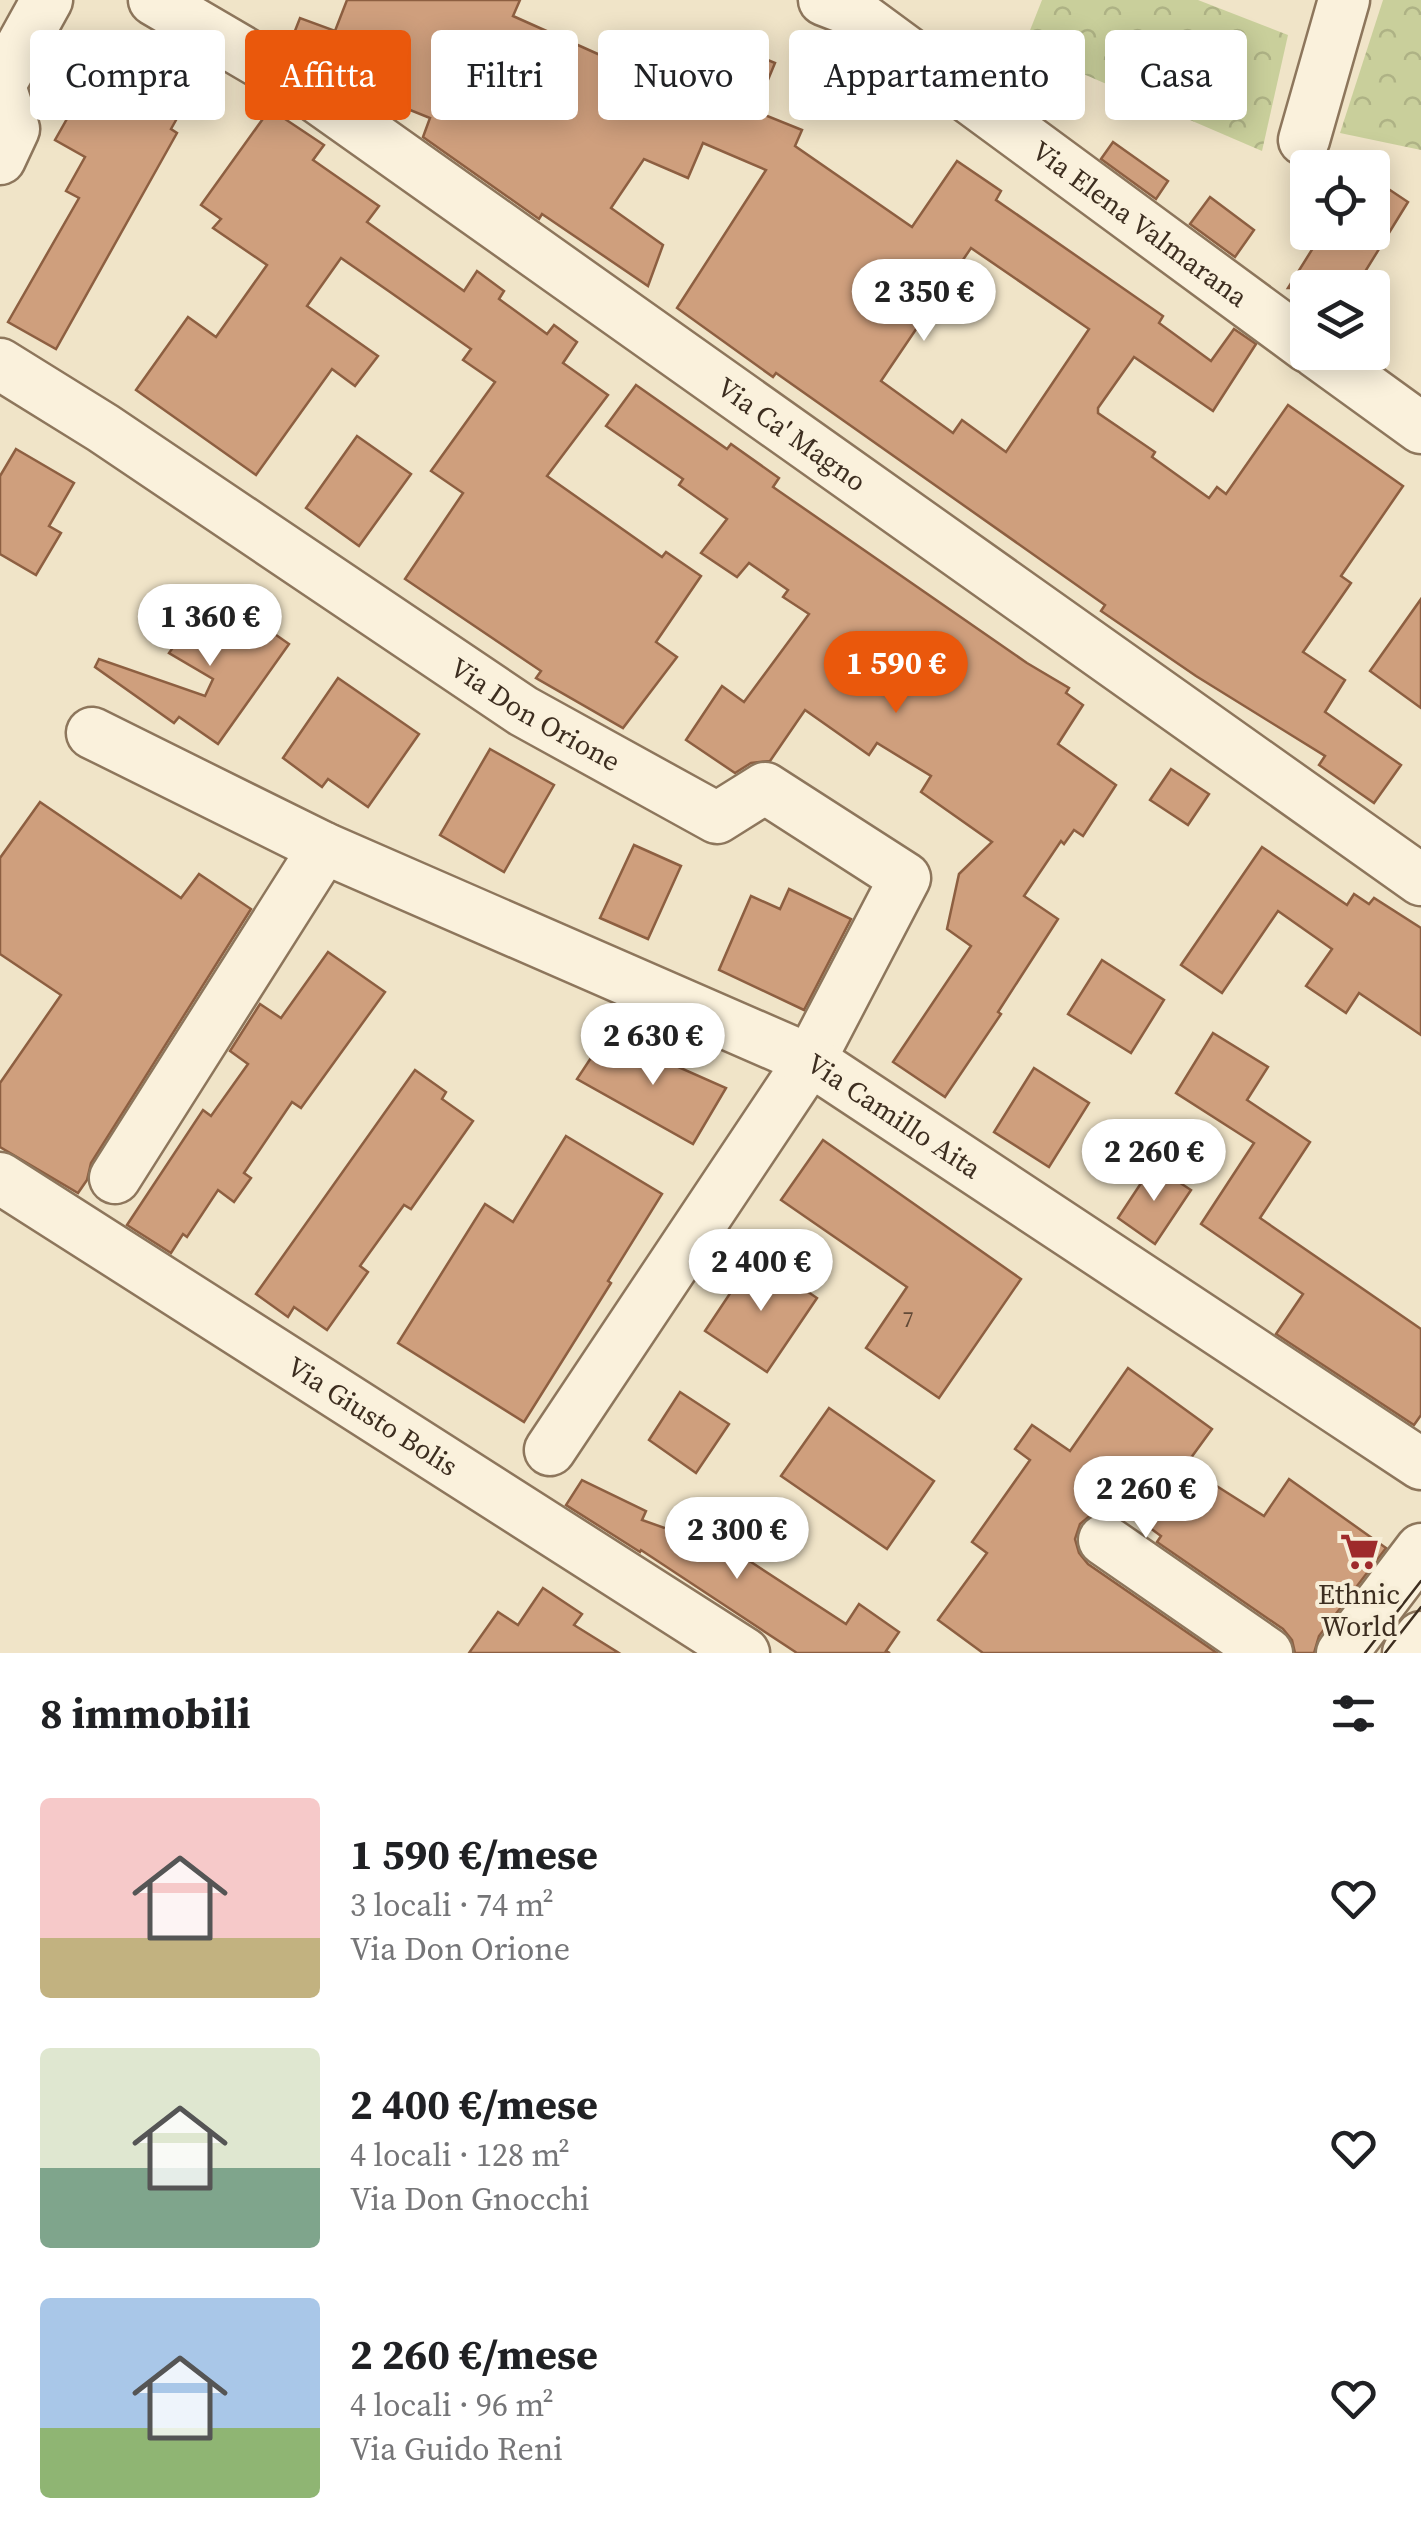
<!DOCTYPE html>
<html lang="it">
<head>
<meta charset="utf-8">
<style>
  body { margin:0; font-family:"Source Serif 4",serif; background:#f2f2f2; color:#202124; height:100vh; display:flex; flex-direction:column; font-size:38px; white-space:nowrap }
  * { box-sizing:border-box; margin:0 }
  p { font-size:32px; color:#757577 }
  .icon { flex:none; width:55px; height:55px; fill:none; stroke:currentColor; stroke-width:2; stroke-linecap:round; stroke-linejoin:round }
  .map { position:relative; height:1653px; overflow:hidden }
  .sheet { display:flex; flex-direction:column; background:#fff; flex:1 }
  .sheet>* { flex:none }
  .guide { position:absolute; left:30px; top:30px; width:1362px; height:90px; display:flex; gap:20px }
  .tools { position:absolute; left:1290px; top:150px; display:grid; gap:20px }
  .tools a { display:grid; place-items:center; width:100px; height:100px; border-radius:10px; background:#fff; box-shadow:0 5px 25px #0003; font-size:50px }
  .price { position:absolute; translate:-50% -85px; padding:0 22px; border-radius:35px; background:#fff; color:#222; font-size:32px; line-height:65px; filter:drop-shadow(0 2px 5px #0008) }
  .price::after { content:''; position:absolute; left:50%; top:60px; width:30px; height:22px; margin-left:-15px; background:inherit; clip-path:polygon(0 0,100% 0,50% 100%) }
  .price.on { background:#ea580c; color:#fff }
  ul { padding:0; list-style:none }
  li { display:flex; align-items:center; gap:30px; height:250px; padding:0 40px }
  li span { display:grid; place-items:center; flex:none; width:280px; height:200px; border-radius:10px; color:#555 }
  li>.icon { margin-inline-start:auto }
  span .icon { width:120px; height:120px; fill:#fffc; stroke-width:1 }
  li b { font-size:42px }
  h2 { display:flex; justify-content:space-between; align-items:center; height:120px; padding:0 40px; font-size:42px }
  .pill { padding:0 35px; border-radius:10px; background:#fff; box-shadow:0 5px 25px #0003; font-size:35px; line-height:90px }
  .pill.on { background:#ea580c; color:#fff }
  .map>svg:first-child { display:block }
  .park { fill:url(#park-crowns) }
  .building { fill:#cf9f7d; stroke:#8d5f41; stroke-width:2.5; fill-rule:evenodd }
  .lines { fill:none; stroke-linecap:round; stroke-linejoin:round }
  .minor-casing { stroke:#8d765c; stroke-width:55 }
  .minor { stroke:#faf1dc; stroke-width:50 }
  .tram { stroke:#3d2e20; stroke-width:2.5 }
  .labels { text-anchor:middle; stroke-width:8; stroke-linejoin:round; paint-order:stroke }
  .number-label { font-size:22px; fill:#624a37 }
  .street-label { font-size:28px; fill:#3d2e20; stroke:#f7eed8 }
  .poi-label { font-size:28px; fill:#3d2e20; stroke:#f7eed8 }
</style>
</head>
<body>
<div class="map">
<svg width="1421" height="1653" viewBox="0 0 1421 1653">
  <defs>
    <pattern id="park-crowns" width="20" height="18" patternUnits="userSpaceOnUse" patternTransform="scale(2.5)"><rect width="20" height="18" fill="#c9cf9b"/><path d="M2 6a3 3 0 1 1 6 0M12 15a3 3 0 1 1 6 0" fill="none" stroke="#aeb285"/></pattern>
  </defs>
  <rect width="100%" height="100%" fill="#f0e4c8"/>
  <g class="park">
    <polygon points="1042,0 1198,0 1288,35 1262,151 1023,48"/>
    <polygon points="1383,0 1421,0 1421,150 1340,133"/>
  </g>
  <g class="building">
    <path d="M347,0H520L513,16L714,106L739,48L775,63L755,111L802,130L795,146L912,227L957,161L1001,191L996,200L1163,316L1159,323L1211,361L1234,329L1256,344L1213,411L1134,357L1098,408V413L1155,452L1152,457L1209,498L1217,487L1226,494L1288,405L1403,486L1341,576L1351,583L1303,652L1345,680L1325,712L1401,765L1374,803L1319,765L1325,756L1196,676L1101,611L1105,605L776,373L773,377L677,308L766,170L703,143L688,178L644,159L611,208L663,245L648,286L542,214L539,219L423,137L430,118L358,89L360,84L334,74L289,46L300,18L335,31ZM971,248L1089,329L1006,452L962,420L953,433L881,381Z"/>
    <polygon points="110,43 193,90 171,129 177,133 56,349 8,322 79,198 66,191 85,157 55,140"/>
    <polygon points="270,109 324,145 313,160 379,206 367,222 464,291 477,271 504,291 499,299 547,334 554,325 577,342 563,363 608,395 547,476 662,557 666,552 701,576 656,642 677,657 623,728 536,678 541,671 405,579 463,493 431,471 495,382 463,360 471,349 390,292 341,258 307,306 378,356 355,386 332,369 256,475 136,390 188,317 216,337 267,265 213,228 221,219 201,205"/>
    <polygon points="1113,142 1168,181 1156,199 1101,159"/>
    <polygon points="1372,178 1408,202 1355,288 1288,288 1323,232 1372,232"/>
    <polygon points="1210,197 1254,230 1235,257 1190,224"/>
    <polygon points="636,385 727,449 731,444 779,478 773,487 1027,663 1069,688 1066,693 1083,705 1058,744 1116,785 1083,836 1074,830 1064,844 1061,841 1024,896 1058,919 998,1012 1001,1014 945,1097 893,1062 971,946 947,929 959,874 992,842 921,792 931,776 877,743 869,755 805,710 770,761 751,763 735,773 686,740 722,686 744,702 809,614 783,597 788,590 749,563 737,577 701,553 727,519 679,485 683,479 606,426"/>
    <polygon points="357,436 411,474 359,546 306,508"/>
    <polygon points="16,449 74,483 49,526 61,533 36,575 0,554 0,476"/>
    <polygon points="213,591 289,644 218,744 179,717 174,723 95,667 99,659 205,696 213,679 169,653"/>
    <polygon points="1421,599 1421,708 1370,671"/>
    <polygon points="338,678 419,734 368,807 328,779 322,787 283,758"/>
    <polygon points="490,749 554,785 504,872 440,835"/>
    <polygon points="1171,769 1209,794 1188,825 1150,800"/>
    <polygon points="40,802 181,898 199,874 251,909 91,1163 87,1180 78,1193 0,1147 0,1083 61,995 0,954 0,858"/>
    <polygon points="634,845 681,866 648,939 600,918"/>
    <polygon points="1262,847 1347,905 1354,894 1369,904 1374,898 1421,928 1421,1035 1359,993 1346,1013 1306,986 1332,949 1278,911 1222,993 1181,965"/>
    <polygon points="789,889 851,919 804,1010 719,970 751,896 780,909"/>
    <polygon points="328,952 385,992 301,1108 292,1102 244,1173 251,1178 234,1202 218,1190 187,1237 183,1234 171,1253 127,1225 203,1110 211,1116 248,1064 230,1051 260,1004 281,1018"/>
    <polygon points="1102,960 1164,1000 1131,1053 1068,1014"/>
    <polygon points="1213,1033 1268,1067 1247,1100 1310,1142 1260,1218 1421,1329 1421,1415 1414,1425 1276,1334 1303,1294 1201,1224 1254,1143 1176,1093"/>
    <polygon points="606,1035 726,1088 693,1144 577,1079"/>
    <polygon points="1034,1068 1089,1103 1049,1167 994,1132"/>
    <polygon points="415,1070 446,1092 442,1099 473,1121 411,1209 404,1205 360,1266 368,1272 327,1330 294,1307 288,1317 256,1294"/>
    <polygon points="566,1136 662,1194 608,1281 611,1283 524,1422 398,1343 485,1204 513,1222"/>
    <polygon points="823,1140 1021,1279 939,1398 866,1348 907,1287 781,1200"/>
    <polygon points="1153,1165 1191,1190 1155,1244 1118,1218"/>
    <polygon points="755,1256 817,1298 767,1372 705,1331"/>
    <polygon points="1128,1368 1212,1429 1185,1466 1264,1516 1289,1479 1386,1548 1319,1636 1314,1653 1295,1653 1292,1640 1283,1629 1157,1542 1161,1536 1111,1499 1101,1512 1091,1515 1080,1524 1075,1539 1079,1553 1088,1564 1217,1653 983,1653 938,1620 987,1553 972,1542 1030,1460 1015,1449 1032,1425 1070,1451"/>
    <polygon points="680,1392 729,1424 696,1473 649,1440"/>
    <polygon points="829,1408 934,1481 887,1549 781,1476"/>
    <polygon points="582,1480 646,1511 642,1520 710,1544 731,1558 735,1553 748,1560 846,1624 859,1604 899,1632 886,1651 890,1653 797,1653 641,1550 640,1552 566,1505"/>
    <polygon points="543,1588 582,1614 574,1625 619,1653 469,1653 498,1612 518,1625"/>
  </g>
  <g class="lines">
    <defs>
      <g id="minor">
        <path id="s1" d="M154,0L301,86L1421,880"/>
        <path id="s2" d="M824,0L850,10L1308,347"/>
        <polyline points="0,85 47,0"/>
        <polyline points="0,86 14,129 0,159"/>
        <polyline points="1304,140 1344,0"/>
        <polyline points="1316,352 1421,428"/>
        <path id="s3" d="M0,364L103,428L523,711L717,818L765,788L905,878L810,1060L550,1450"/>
        <path id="s4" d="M92,733L324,848L810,1060L1421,1464"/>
        <path id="s5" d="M0,1178L744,1653"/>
        <polyline points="115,1178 324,848"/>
        <polyline points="1104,1540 1267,1653"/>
        <polyline points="1342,1653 1421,1549"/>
        <polyline points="1408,1653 1421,1637"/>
      </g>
    </defs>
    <use href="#minor" class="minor-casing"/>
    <use href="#minor" class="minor"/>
    <g class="tram">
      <polyline points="1365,1653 1421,1581"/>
      <polyline points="1385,1653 1421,1607"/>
    </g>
  </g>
  <defs>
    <symbol id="supermarket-bare" viewBox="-9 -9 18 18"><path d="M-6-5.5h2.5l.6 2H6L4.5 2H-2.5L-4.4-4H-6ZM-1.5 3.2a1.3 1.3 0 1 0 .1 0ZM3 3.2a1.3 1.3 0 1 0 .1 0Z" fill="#9e2a2b" stroke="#f7eed8" stroke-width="2.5" paint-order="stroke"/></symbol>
  </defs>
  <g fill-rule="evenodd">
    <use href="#supermarket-bare" x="1332" y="1524" width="55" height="55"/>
  </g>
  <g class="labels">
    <g class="number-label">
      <text x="908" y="1327">7</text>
    </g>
    <g class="street-label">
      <text dy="10" stroke="none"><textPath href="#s2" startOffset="388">Via Elena Valmarana</textPath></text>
      <text dy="10" stroke="none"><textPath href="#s1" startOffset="772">Via Ca' Magno</textPath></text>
      <text dy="10" stroke="none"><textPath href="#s3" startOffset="640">Via Don Orione</textPath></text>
      <text dy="10" stroke="none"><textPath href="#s4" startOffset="890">Via Camillo Aita</textPath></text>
      <text dy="10" stroke="none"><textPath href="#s5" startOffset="442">Via Giusto Bolis</textPath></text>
    </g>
    <g class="poi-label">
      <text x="1359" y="1604">Ethnic<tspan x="1359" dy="32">World</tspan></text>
    </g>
  </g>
</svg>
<div class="tools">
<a><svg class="icon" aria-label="locate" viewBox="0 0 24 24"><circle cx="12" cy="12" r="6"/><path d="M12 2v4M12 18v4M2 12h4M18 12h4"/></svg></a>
<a><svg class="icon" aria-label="layers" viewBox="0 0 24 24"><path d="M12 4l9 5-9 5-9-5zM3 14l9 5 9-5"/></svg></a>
</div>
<b class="price" style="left:924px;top:344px">2 350 €</b>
<b class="price" style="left:210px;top:669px">1 360 €</b>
<b class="price on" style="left:896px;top:716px">1 590 €</b>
<b class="price" style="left:653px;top:1088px">2 630 €</b>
<b class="price" style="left:1154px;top:1204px">2 260 €</b>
<b class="price" style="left:761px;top:1314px">2 400 €</b>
<b class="price" style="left:1146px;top:1541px">2 260 €</b>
<b class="price" style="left:737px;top:1582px">2 300 €</b>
<div class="guide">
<a class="pill">Compra</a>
<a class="pill on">Affitta</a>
<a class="pill">Filtri</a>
<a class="pill">Nuovo</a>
<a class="pill">Appartamento</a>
<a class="pill">Casa</a>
</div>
</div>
<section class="sheet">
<h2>8 immobili<svg class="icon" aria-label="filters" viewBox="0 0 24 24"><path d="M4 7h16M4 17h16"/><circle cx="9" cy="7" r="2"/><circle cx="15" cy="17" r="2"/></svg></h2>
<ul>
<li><span style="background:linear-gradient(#f6c9c9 70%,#c2b280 0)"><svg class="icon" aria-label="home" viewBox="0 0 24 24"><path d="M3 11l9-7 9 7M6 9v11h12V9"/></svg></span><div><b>1 590 €/mese</b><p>3 locali · 74 m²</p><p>Via Don Orione</p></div><svg class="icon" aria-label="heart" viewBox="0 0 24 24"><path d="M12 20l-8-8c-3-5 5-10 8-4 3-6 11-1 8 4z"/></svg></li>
<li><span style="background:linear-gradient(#dfe7d0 60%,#7fa58c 0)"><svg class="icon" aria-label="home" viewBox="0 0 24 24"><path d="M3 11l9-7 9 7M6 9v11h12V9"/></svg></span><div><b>2 400 €/mese</b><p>4 locali · 128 m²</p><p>Via Don Gnocchi</p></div><svg class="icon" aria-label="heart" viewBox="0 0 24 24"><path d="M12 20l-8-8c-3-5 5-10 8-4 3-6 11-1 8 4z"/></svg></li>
<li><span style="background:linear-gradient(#a9c7e8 65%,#8fb573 0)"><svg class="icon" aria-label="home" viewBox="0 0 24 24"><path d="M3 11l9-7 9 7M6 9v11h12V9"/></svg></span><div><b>2 260 €/mese</b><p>4 locali · 96 m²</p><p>Via Guido Reni</p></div><svg class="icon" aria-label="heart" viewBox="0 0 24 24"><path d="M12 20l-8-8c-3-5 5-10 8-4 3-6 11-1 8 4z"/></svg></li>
</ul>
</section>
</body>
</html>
